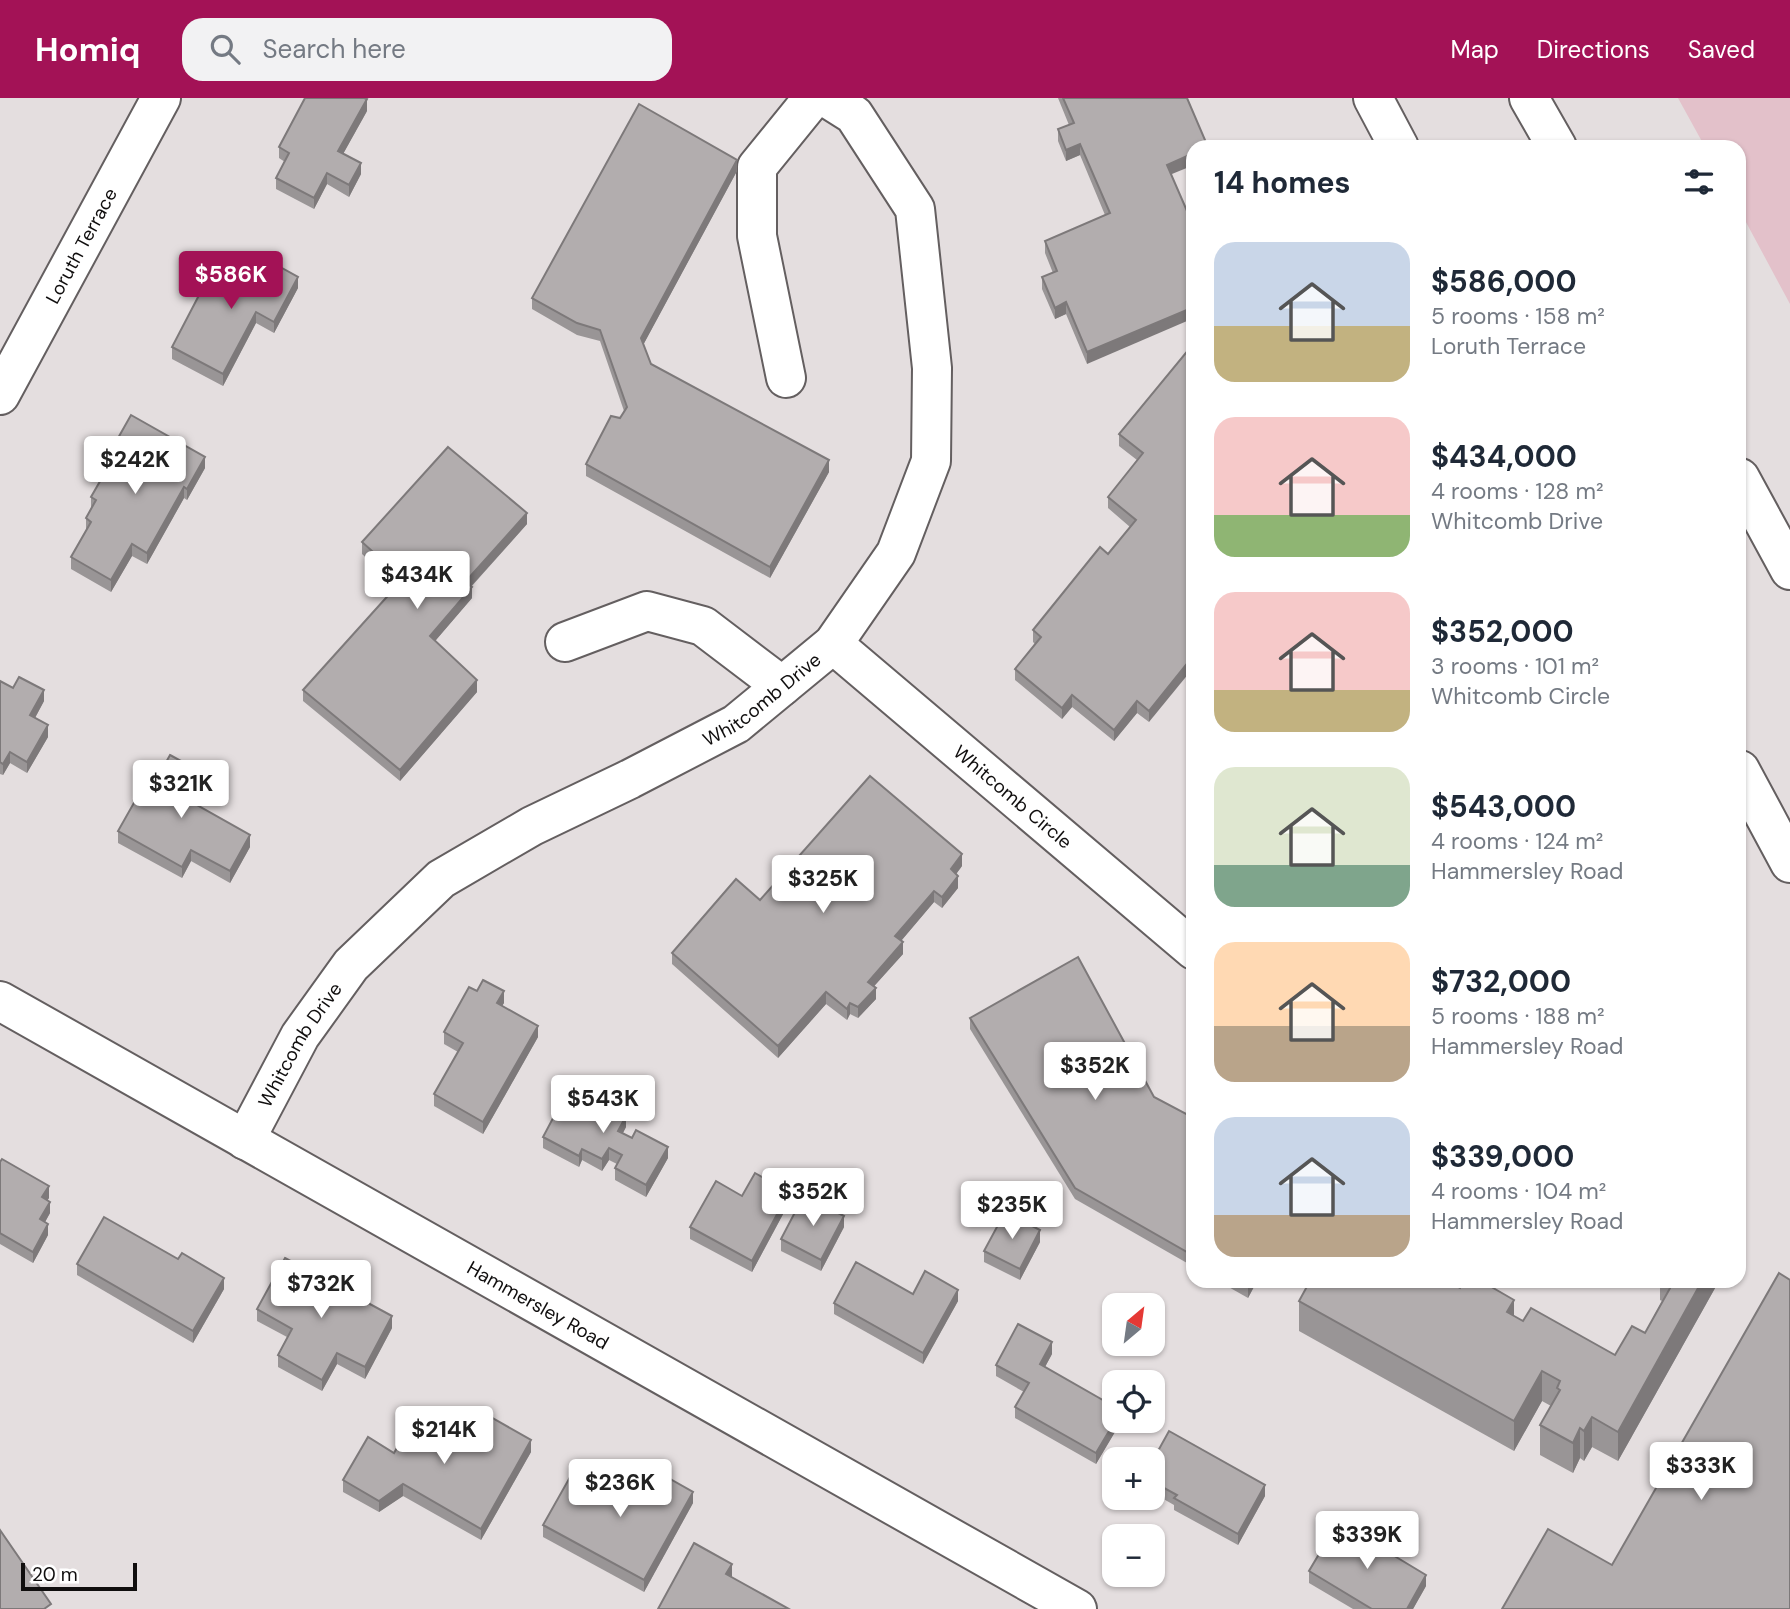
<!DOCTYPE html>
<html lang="en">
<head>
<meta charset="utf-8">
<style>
  body { margin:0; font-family:"DM Sans",sans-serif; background:#f2f2f3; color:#1f2937; height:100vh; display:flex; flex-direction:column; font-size:26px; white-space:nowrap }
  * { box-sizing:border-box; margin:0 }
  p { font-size:23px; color:#747a83 }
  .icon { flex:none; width:38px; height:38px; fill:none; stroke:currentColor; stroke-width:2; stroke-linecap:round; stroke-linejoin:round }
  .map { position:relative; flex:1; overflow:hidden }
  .drawer { position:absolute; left:1186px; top:42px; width:560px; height:1148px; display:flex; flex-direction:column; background:#fff; border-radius:21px; box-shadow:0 2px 5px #0004 }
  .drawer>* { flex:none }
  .needle { width:46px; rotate:29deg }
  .controls { position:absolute; left:1102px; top:1195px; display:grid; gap:14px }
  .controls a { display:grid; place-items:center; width:63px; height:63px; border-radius:14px; background:#fff; box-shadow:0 2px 5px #0004; font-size:35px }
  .scale { position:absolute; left:21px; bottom:18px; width:116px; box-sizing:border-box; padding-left:7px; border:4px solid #100e0e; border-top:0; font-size:19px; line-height:24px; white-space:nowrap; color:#100e0e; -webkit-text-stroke:5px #fff; paint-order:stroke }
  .price { position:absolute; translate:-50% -60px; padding:0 16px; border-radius:7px; background:#fff; color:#222; font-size:23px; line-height:46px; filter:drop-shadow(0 2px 4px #0008) }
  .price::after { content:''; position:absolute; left:50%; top:42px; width:21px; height:16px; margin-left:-10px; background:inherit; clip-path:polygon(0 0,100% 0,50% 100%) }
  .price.current { background:#a31256; color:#fff }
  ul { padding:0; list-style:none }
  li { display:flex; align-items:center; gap:21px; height:175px; padding:0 28px }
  li span { display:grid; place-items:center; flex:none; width:196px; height:140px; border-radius:21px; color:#555 }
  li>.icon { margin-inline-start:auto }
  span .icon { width:84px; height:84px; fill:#fffc; stroke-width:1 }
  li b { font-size:30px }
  h2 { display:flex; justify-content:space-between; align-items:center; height:84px; padding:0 28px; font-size:30px }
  header { display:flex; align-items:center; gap:42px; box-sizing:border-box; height:98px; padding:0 35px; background:#a31256; color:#fff }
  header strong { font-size:33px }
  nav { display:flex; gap:38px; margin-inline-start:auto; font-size:24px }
  .search { width:490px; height:63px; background:#f2f2f3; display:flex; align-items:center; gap:18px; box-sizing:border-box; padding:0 24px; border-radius:21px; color:#747a83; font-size:26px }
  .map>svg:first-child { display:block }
  .green { fill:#e3c1ca }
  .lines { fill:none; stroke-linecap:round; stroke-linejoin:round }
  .minor-casing { stroke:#645f60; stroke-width:42 }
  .highway-casing { stroke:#645f60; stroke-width:42 }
  .minor { stroke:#fff; stroke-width:38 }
  .highway { stroke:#fff; stroke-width:38 }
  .wall { fill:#999596 }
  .shaded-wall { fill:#7d797a }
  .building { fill:#b2adae; stroke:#7d797a; stroke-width:2 }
  .labels { text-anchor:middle; stroke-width:5; stroke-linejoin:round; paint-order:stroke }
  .street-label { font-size:19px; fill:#100e0e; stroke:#fff }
</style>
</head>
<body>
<header>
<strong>Homiq</strong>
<div class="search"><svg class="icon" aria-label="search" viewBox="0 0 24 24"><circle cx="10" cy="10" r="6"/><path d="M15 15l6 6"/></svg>Search here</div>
<nav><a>Map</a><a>Directions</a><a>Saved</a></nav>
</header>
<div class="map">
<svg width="1790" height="1511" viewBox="0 0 1790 1511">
  <rect width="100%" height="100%" fill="#e4dedf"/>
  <polygon class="green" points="1678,0 1790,0 1790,206 1740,113 1740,49 1705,49"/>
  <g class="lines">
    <defs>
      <g id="minor">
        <polyline points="786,280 757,138 757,69 813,0"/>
        <path id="s1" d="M0,297L161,0"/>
        <polyline points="565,544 647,513 703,528 782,588"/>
        <path id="s2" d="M833,546L1194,852"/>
        <path id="s3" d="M0,903L1077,1511"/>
        <path id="s4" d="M245,1042L300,938L351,867L441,781L532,728L630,681L736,626L833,546L896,455L931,363L932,270L915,111L854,17L827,0"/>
      </g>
      <g id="highway">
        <polyline points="1373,0 1399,49"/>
        <polyline points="1529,0 1557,49"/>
        <polyline points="1740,380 1790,472"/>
        <polyline points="1740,672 1790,765"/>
      </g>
    </defs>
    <use href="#minor" class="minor-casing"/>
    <use href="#highway" class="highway-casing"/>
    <use href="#minor" class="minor"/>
    <use href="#highway" class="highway"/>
  </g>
  <g class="wall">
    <polygon points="1058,0 1187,0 1171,76 1087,266 1066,216 1055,221 1042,191 1042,179 1053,175 1045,155 1045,143 1105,117 1080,57 1066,63 1058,43 1058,31 1069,27"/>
    <polygon points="367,13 343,56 361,76 349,99 327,86 314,111 276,91 276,80 285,64 279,60 279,49"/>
    <polygon points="737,73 643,247 651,266 829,374 770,480 586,378 586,366 620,320 624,313 600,243 577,237 532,211 532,200"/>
    <polygon points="265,180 298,190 274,235 256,225 223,288 172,261 172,249 213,183"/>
    <polygon points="1194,245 1149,624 1137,615 1114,643 1072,609 1062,621 1015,582 1015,571 1035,546 1033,544 1033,532 1108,456 1130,429 1108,410 1108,399 1137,362 1119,348 1119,336"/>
    <polygon points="113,349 205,370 187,402 184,400 147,466 132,458 111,494 71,471 71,459 86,432 86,420 91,410 91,399 113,360"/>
    <polygon points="527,426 471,489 472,500 435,543 477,594 400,683 303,603 303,592 397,487 362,456 362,444"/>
    <polygon points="0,583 13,590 44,603 35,620 48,639 27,675 10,665 3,677 0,676"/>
    <polygon points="155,684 205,688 195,706 250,749 230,785 191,763 182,780 118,745 118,733"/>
    <polygon points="962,768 956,776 958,790 942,810 934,804 901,843 903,856 874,888 876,901 858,920 850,916 847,922 826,906 778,960 672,866 672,855 760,802"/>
    <polygon points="477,893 504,905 502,907 538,939 483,1036 434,1008 434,996 458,954 444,946 444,934"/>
    <polygon points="970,920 1154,999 1194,1020 1194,1169 1075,1101 970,931"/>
    <polygon points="626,1029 623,1035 668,1060 646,1099 615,1082 615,1070 617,1066 609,1062 602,1073 582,1062 579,1069 543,1050 543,1039"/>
    <polygon points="0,1064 49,1100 47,1102 50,1115 45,1124 48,1137 33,1165 0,1146"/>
    <polygon points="742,1098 789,1105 752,1174 690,1141 690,1129"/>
    <polygon points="844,1129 821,1173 781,1153 781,1141"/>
    <polygon points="1040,1144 1020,1182 984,1164 984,1153"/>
    <polygon points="178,1161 224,1191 193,1245 77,1177 77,1166"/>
    <polygon points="1218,1183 1257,1183 1248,1200"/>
    <polygon points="1660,1183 1719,1183 1618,1363 1592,1349 1584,1363 1580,1360 1573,1375 1540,1357 1540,1327 1551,1308 1542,1303 1514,1353 1299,1233 1299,1203 1514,1218 1523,1223 1615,1257 1645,1235 1662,1203 1660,1202"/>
    <polygon points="913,1196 958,1203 923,1266 834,1216 834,1205"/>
    <polygon points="257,1211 392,1230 365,1281 337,1266 322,1293 278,1269 278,1257 287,1239 257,1223"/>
    <polygon points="1052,1256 1045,1269 1121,1323 1096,1366 1015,1320 1015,1309 1024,1294 996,1278 996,1267"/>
    <polygon points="455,1347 461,1350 531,1354 481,1442 403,1398 379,1414 343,1394 343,1382 394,1355"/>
    <polygon points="1153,1362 1265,1398 1238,1447 1174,1412 1174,1407 1153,1395"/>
    <polygon points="630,1403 693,1405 644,1494 543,1439 543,1427"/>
    <polygon points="1309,1473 1426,1488 1413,1511 1353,1511 1309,1485"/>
  </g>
  <g class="shaded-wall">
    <polygon points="367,1 367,13 338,65 338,53"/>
    <polygon points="1080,46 1080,57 1066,63 1066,52"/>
    <polygon points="1194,55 1194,67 1167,78 1167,67"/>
    <polygon points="737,62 737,73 641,251 641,240"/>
    <polygon points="361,65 361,76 349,99 349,87"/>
    <polygon points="327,75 327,86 314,111 314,100"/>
    <polygon points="298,179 298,190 274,235 274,224"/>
    <polygon points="1066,204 1066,216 1055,221 1055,210"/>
    <polygon points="1194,209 1194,220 1087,266 1087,254"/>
    <polygon points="256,214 256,225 223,288 223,276"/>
    <polygon points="205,359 205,370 187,402 187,391"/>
    <polygon points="829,362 829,374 770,480 770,469"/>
    <polygon points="184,389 184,400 147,466 147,455"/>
    <polygon points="527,415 527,426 465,495 465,484"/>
    <polygon points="132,446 132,458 111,494 111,482"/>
    <polygon points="472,489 472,500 430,549 430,538"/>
    <polygon points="1194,557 1194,569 1149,624 1149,613"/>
    <polygon points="477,582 477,594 400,683 400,672"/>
    <polygon points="44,592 44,603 30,629 30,617"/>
    <polygon points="1072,597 1072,609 1062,621 1062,610"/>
    <polygon points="1137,603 1137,615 1114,643 1114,632"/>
    <polygon points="48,627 48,639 27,675 27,664"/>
    <polygon points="10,654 10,665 3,677 3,666"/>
    <polygon points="205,676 205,688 190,715 190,703"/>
    <polygon points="250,737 250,749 230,785 230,773"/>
    <polygon points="191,752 191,763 182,780 182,769"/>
    <polygon points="962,756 962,768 951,783 951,771"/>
    <polygon points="958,778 958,790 942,810 942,799"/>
    <polygon points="934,793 934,804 895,850 895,838"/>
    <polygon points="903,844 903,856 868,895 868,884"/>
    <polygon points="876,890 876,901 858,920 858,909"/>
    <polygon points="504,893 504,905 497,916 497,905"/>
    <polygon points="826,894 826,906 778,960 778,948"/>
    <polygon points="850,905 850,916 847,922 847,911"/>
    <polygon points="538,928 538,939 483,1036 483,1024"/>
    <polygon points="626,1018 626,1029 618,1044 618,1033"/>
    <polygon points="668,1049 668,1060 646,1099 646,1087"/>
    <polygon points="609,1050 609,1062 602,1073 602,1061"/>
    <polygon points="582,1051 582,1062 579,1069 579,1058"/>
    <polygon points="49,1088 49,1100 42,1110 42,1099"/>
    <polygon points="789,1094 789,1105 752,1174 752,1163"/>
    <polygon points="50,1104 50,1115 40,1133 40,1121"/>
    <polygon points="844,1118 844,1129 821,1173 821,1162"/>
    <polygon points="48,1126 48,1137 33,1165 33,1154"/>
    <polygon points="1040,1132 1040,1144 1020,1182 1020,1171"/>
    <polygon points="224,1180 224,1191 193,1245 193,1233"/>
    <polygon points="1251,1183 1257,1183 1248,1200 1248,1189"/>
    <polygon points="1702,1183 1719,1183 1618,1363 1618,1334"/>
    <polygon points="958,1192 958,1203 923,1266 923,1255"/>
    <polygon points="1514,1202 1514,1232 1507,1214"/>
    <polygon points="392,1218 392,1230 365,1281 365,1269"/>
    <polygon points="1052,1244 1052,1256 1040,1278 1040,1266"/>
    <polygon points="337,1255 337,1266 322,1293 322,1282"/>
    <polygon points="1542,1273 1542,1303 1514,1353 1514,1323"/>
    <polygon points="1592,1319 1592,1349 1584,1363 1584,1333"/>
    <polygon points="1115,1323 1121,1323 1121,1324 1096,1366 1096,1355"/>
    <polygon points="1580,1330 1580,1360 1573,1375 1573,1345"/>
    <polygon points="456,1335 456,1347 451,1344"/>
    <polygon points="531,1342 531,1354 481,1442 481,1431"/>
    <polygon points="403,1386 403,1398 379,1414 379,1403"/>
    <polygon points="1265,1387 1265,1398 1238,1447 1238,1436"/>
    <polygon points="693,1394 693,1405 644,1494 644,1482"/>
    <polygon points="732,1466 732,1478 726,1488 726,1476"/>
    <polygon points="1426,1477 1426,1488 1413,1511 1407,1511"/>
  </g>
  <g class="building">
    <polygon points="305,0 364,0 367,1 338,53 361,65 349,87 327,75 314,100 276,80 289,55 279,49"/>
    <polygon points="1063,0 1187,0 1208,49 1194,49 1194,55 1167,67 1194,129 1194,209 1087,254 1066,204 1055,210 1042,179 1057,173 1045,143 1110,115 1080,46 1066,52 1058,31 1074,25"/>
    <polygon points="639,6 737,62 641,240 651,266 829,362 770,469 586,366 611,318 620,320 627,309 600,232 577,225 532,200"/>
    <polygon points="226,159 265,180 273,165 298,179 274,224 256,214 223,276 172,249 208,180 213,183"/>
    <polygon points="1194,245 1194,557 1149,613 1137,603 1114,632 1072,597 1062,610 1015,571 1041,539 1033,532 1100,449 1108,456 1136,422 1108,399 1143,355 1119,336"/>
    <polygon points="131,317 205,359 187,391 184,389 147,455 132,446 111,482 71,459 91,424 86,420 96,402 91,399 118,352 113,349"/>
    <polygon points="448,349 527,415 465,484 472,489 430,538 477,582 400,672 303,592 403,481 362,444"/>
    <polygon points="19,579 44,592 30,617 48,627 27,664 10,654 3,666 0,664 0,583 13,590"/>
    <polygon points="170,657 205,676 190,703 250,737 230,773 191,752 182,769 118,733 148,680 155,684"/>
    <polygon points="870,678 962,756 951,771 958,778 942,799 934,793 895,838 903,844 868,884 876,890 858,909 850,905 847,911 826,894 778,948 672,855 736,781 760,802"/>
    <polygon points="1078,859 1154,999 1194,1020 1194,1158 1075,1090 970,920"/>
    <polygon points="483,882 504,893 497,905 538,928 483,1024 434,996 463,945 444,934 469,889 477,893"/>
    <polygon points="570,988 626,1018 618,1033 632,1040 636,1032 668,1049 646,1087 615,1070 622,1057 609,1050 602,1061 582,1051 579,1058 543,1039"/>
    <polygon points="2,1061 49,1088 42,1099 50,1104 40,1121 48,1126 33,1154 0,1135 0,1064"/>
    <polygon points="755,1075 789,1094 752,1163 690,1129 716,1083 742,1098"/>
    <polygon points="804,1097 844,1118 821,1162 781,1141"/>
    <polygon points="1005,1114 1040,1132 1020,1171 984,1153"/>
    <polygon points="104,1119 178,1161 182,1155 224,1180 193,1233 77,1166"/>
    <polygon points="285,1160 392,1218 365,1269 337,1255 322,1282 278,1257 292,1231 257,1211"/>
    <polygon points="856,1164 913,1196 925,1173 958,1192 923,1255 834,1205"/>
    <polygon points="1779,1175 1790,1182 1790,1511 1502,1511 1548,1431 1612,1467"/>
    <polygon points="1237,1183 1251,1183 1248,1189"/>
    <polygon points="1310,1183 1447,1183 1460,1190 1464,1183 1481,1183 1514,1202 1507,1214 1523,1223 1531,1210 1615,1257 1632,1228 1645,1235 1674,1183 1702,1183 1618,1334 1592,1319 1584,1333 1580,1330 1573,1345 1540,1327 1560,1292 1557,1290 1560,1283 1542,1273 1514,1323 1299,1203"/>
    <polygon points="1018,1226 1052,1244 1040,1266 1115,1309 1115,1323 1096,1355 1015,1309 1029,1285 996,1267"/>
    <polygon points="418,1313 456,1335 451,1344 461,1350 482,1314 531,1342 481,1431 403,1386 379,1403 343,1382 368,1339 394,1355"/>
    <polygon points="1169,1333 1265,1387 1238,1436 1174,1400 1177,1397 1153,1384 1153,1362"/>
    <polygon points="649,1369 693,1394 644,1482 543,1427 574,1372 630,1403"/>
    <polygon points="1338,1424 1426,1477 1407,1511 1372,1511 1309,1473"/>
    <polygon points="0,1432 51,1506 44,1511 0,1511"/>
    <polygon points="694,1445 732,1466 726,1476 789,1511 658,1511"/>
  </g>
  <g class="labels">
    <g class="street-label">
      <text dy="7" stroke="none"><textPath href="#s1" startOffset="170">Loruth Terrace</textPath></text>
      <text dy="7" stroke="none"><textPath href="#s4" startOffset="698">Whitcomb Drive</textPath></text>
      <text dy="7" stroke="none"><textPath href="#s2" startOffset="236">Whitcomb Circle</textPath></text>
      <text dy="7" stroke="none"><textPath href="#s4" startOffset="110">Whitcomb Drive</textPath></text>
      <text dy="7" stroke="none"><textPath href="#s3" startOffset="618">Hammersley Road</textPath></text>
    </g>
  </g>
</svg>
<div class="controls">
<a><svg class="needle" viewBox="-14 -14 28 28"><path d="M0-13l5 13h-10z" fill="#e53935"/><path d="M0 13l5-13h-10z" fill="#747a83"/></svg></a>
<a><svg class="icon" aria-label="locate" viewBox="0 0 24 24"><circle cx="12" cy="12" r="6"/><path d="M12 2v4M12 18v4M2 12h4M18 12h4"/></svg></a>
<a>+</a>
<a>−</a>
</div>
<div class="scale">20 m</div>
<b class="price current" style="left:231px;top:213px">$586K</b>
<b class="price" style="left:135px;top:398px">$242K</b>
<b class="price" style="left:417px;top:513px">$434K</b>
<b class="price" style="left:181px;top:722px">$321K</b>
<b class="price" style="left:823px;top:817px">$325K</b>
<b class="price" style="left:1095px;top:1004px">$352K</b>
<b class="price" style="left:603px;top:1037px">$543K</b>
<b class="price" style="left:813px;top:1130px">$352K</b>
<b class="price" style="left:1012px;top:1143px">$235K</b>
<b class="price" style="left:321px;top:1222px">$732K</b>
<b class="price" style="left:444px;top:1368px">$214K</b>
<b class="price" style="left:1701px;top:1404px">$333K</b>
<b class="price" style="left:620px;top:1421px">$236K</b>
<b class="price" style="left:1367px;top:1473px">$339K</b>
<section class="drawer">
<h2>14 homes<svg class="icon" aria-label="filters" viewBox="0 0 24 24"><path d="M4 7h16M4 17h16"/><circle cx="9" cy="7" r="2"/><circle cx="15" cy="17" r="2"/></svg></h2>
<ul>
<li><span style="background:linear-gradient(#c9d6e8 60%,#c2b280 0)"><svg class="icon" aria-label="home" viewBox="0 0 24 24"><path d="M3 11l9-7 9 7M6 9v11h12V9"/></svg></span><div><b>$586,000</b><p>5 rooms · 158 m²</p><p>Loruth Terrace</p></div></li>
<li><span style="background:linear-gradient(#f6c9c9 70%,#8fb573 0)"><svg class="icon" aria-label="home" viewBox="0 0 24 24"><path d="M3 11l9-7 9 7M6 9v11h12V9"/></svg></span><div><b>$434,000</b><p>4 rooms · 128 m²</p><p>Whitcomb Drive</p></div></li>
<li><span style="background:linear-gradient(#f6c9c9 70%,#c2b280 0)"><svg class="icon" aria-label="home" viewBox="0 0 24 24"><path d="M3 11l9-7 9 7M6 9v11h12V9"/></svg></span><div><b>$352,000</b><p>3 rooms · 101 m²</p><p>Whitcomb Circle</p></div></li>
<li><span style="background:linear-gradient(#dfe7d0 70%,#7fa58c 0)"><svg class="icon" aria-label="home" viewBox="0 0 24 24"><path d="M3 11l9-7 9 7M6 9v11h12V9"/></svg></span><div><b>$543,000</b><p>4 rooms · 124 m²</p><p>Hammersley Road</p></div></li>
<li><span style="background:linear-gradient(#ffd9b3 60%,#b9a48a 0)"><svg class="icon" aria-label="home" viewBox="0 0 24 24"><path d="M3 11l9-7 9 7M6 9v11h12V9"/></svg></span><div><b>$732,000</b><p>5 rooms · 188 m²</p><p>Hammersley Road</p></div></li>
<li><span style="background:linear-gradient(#c9d6e8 70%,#b9a48a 0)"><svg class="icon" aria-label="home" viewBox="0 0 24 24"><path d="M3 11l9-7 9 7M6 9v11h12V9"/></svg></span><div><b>$339,000</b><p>4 rooms · 104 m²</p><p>Hammersley Road</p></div></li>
</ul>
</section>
</div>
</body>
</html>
